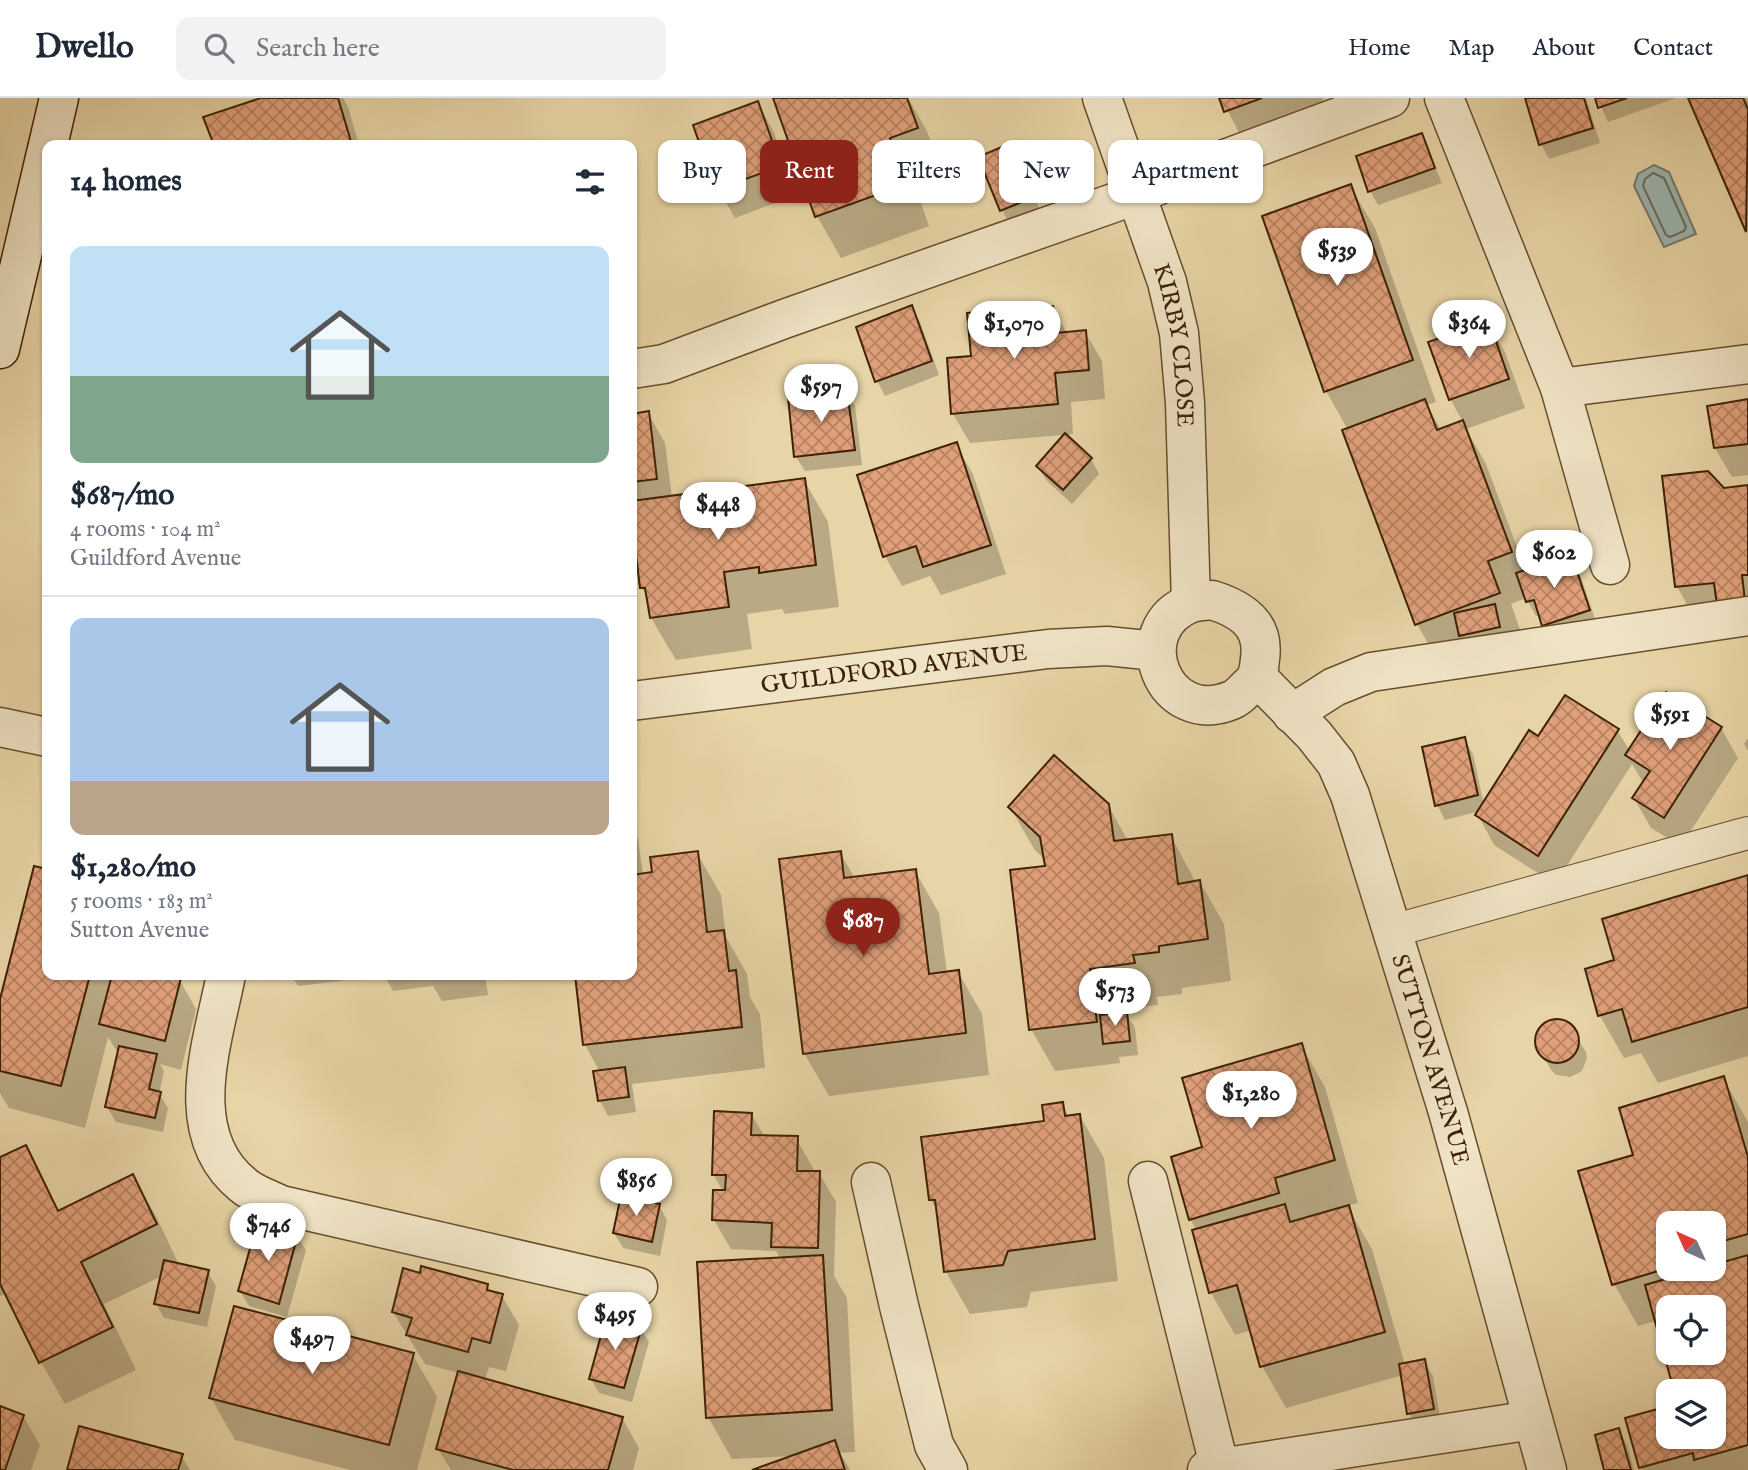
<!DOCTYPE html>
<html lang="en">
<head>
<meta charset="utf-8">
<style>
  body { margin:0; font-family:"IM FELL English",serif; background:#f2f2f3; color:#1f2937; height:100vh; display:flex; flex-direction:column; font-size:26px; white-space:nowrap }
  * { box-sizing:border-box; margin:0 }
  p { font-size:23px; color:#747a83 }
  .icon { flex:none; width:38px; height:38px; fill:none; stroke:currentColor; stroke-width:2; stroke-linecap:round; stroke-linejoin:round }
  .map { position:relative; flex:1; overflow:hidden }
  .side { position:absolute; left:42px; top:42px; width:595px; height:840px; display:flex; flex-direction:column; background:#fff; border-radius:14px; box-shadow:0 2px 5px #0004 }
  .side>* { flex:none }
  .top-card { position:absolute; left:658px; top:42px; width:665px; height:63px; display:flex; gap:14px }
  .needle { width:46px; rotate:315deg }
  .buttons { position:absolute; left:1656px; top:1113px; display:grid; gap:14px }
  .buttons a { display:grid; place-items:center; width:70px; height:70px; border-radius:14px; background:#fff; box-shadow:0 2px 5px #0004; font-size:35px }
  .price { position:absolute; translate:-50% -60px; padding:0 16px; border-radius:24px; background:#fff; color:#222; font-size:23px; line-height:46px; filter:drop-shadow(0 2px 4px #0008) }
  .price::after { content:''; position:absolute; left:50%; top:42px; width:21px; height:16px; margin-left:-10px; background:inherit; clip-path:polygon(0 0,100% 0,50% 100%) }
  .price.active { background:#8f2418; color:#fff }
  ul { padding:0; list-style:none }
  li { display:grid; align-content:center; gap:14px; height:371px; padding:0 28px }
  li+li { border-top:2px solid #e0e1e3 }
  li span { display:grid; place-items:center; height:217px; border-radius:14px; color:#555 }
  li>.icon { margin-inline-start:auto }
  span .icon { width:126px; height:126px; fill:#fffc; stroke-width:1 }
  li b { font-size:30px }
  h2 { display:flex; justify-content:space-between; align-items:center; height:84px; padding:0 28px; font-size:30px }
  .tag { padding:0 24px; border-radius:14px; background:#fff; box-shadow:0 2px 5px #0004; font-size:24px; line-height:63px }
  .tag.active { background:#8f2418; color:#fff }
  header { display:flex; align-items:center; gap:42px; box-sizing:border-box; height:98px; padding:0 35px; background:#fff; border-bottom:2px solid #e0e1e3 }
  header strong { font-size:33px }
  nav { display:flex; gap:38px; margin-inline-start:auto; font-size:24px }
  .search { width:490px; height:63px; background:#f2f2f3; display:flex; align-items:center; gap:18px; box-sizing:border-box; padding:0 24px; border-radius:14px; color:#747a83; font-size:26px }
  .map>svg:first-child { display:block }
  .water { fill:#9cb6b2; stroke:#767a6d; stroke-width:2 }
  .shadow { fill:#0003; fill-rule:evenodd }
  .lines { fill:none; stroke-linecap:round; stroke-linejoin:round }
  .shore { stroke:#6d6c5c; stroke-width:2 }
  .building { fill:url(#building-cross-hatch); stroke:#3e2106; stroke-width:2; fill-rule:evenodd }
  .lane-casing { stroke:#684e2e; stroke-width:34 }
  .street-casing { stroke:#684e2e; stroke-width:41 }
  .secondary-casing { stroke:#3e2106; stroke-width:41 }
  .lane { stroke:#f0e4c6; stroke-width:32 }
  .street { stroke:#f0e4c6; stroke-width:38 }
  .secondary { stroke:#f0e4c6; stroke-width:38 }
  .labels { text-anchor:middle; stroke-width:5; stroke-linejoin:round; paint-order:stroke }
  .street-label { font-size:24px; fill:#3e2106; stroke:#f0e4c6 }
</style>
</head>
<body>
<header>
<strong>Dwello</strong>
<div class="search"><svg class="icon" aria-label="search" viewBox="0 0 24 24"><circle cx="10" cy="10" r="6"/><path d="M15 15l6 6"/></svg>Search here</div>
<nav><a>Home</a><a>Map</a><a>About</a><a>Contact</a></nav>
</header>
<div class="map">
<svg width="1748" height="1372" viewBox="0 0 1748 1372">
  <defs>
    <pattern id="building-cross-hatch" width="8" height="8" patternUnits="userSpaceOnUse" patternTransform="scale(1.75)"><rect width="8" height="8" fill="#e0a07a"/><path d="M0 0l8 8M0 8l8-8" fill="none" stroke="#b78262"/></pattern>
  </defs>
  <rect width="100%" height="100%" fill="#e8d5a7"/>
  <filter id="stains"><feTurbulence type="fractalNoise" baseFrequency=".00286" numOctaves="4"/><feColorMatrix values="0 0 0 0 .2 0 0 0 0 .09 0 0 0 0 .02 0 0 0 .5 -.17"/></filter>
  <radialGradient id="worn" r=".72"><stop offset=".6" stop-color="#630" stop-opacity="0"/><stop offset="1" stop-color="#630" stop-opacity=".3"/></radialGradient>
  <polygon class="water" points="1654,67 1669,74 1696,136 1664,149 1634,88 1638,76"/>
  <g class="shadow">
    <polygon points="267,0 343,0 348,9 359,47 215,47 205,20"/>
    <polygon points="774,0 908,0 927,33 941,72 913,82 929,128 841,160 817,118"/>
    <polygon points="1221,0 1322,0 1327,12 1243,42"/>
    <polygon points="1531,0 1586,0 1600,45 1549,61 1541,46 1528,1"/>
    <polygon points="1597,0 1676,0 1608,24"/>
    <polygon points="1689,0 1746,0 1748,5 1748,134"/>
    <polygon points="757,5 774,34 796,97 735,120 718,91"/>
    <polygon points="1421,37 1442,85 1378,107 1370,93"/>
    <polygon points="1011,47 1041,114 1010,127 1002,112"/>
    <polygon points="1350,88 1375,130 1436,304 1427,307 1441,332 1463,324 1450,301 1488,225 1505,254 1525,310 1466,331 1486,366 1526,473 1570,458 1579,473 1597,527 1552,542 1540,517 1536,518 1526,500 1511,506 1522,537 1441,568 1417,526 1348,332 1326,293"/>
    <polygon points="1052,209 1067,235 1085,234 1102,263 1105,301 1071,304 1073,336 970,345 953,316 973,259"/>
    <polygon points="912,210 920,224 939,277 885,298 877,283"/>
    <polygon points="846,293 855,308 862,367 805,373 796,359 790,301"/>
    <polygon points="1748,303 1748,377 1732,379 1715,350"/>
    <polygon points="648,315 665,345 672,400 804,382 828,424 839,509 785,516 782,511 747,516 752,551 676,562 651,520 649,502 642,490 635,433 632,433 632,318"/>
    <polygon points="956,347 973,376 1006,476 941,497 930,478 902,488 885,458"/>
    <polygon points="1091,361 1099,376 1072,406 1046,382 1038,368"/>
    <polygon points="1748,388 1748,534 1694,518 1677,489 1724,391"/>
    <polygon points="1721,630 1738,660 1681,748 1651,730 1634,700 1644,686 1632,666 1555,786 1494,747 1478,717 1480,713 1445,722 1437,707 1464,641 1473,656 1484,707 1539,640 1617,632 1630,653"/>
    <polygon points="1748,640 1748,653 1744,646"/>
    <polygon points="1108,707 1128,743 1171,738 1196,785 1200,784 1224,826 1231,883 1182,890 1182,896 1157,899 1158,907 1113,912 1114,917 1126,915 1135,930 1138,957 1119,959 1120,965 1055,973 1031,931 1047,770 1045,762 1034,751 1010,709"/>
    <polygon points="632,730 638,741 643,777 654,776 697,755 721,797 726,839 747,876 750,899 760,916 765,970 632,986 636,1014 608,1018 600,1003 595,974 600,974 585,947 577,877 632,877"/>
    <polygon points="840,755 855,780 915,773 939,815 947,875 958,874 982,916 989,977 829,998 804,955"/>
    <polygon points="36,770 47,773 47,877 162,877 179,881 196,911 181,972 160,966 164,973 159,996 168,1010 163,1034 116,1024 107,1009 118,955 108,939 85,1030 9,1010 0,995 0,903"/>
    <polygon points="1748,778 1748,958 1658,985 1641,955 1624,960 1600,918 1587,872 1616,863"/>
    <polygon points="183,877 201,877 200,882"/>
    <polygon points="291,877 355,877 356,881 298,888"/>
    <polygon points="384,877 485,877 488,897 442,903 433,888 393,893"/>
    <polygon points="1552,924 1564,924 1569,927 1586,954 1587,960 1582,973 1570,979 1556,977 1551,972 1536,944 1541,931"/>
    <polygon points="1301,947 1325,989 1358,1105 1347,1108 1372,1151 1405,1267 1424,1263 1433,1278 1441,1326 1418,1330 1409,1315 1403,1277 1286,1310 1262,1268 1252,1232 1235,1237 1211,1195 1194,1133 1197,1133 1190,1121 1204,1051"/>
    <path d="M1723,980L1748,1024V1372H1642L1641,1369L1668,1339H1713V1293H1676L1656,1223L1638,1228L1614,1186L1635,1058ZM1668,1125H1713V1171H1668ZM1668,1209H1713V1255H1668Z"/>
    <polygon points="1062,1006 1069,1019 1080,1018 1104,1060 1118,1183 1031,1194 1027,1209 970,1216 946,1174 939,1116 931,1102 1046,1024"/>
    <polygon points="751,1016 765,1039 796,1040 813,1070 813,1075 819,1075 836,1104 834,1178 847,1200 855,1354 840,1355 850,1372 757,1372 794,1358 732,1361 708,1319 781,1161 776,1153 731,1151 714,1122 723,1093 713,1076"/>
    <polygon points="25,1049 60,1114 132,1078 157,1120 179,1167 207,1173 216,1188 207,1229 164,1220 156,1206 162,1178 104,1206 136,1272 65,1306 41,1264 6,1195 0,1198 0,1061"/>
    <polygon points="659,1107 667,1122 660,1158 623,1150 614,1135"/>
    <polygon points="297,1138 306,1152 287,1219 249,1208 240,1193"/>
    <polygon points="421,1177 487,1188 491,1195 502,1198 519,1227 506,1273 489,1269 485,1282 622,1320 639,1350 633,1372 451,1372 438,1351 459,1275 425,1266 393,1214"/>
    <polygon points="640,1230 649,1244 632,1304 599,1295 591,1281"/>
    <polygon points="413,1257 437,1299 417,1372 350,1372 235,1342 211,1300"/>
    <polygon points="0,1310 23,1318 40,1347 31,1372 0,1372"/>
    <polygon points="1619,1332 1627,1347 1634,1372 1606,1372"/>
    <polygon points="181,1358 190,1372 69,1372"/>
  </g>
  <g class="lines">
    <polygon class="shore" points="1653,75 1664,80 1686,129 1684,133 1670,139 1666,137 1643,88 1645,81"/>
  </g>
  <g class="building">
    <polygon points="261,0 338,0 352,47 214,47 203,19"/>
    <polygon points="773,0 907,0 918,30 890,40 907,86 815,119"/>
    <polygon points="1219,0 1262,0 1224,14"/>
    <polygon points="1525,0 1584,0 1593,30 1539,47"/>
    <polygon points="1595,0 1627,0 1598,10"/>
    <polygon points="1688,0 1743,0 1748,11 1746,134"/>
    <polygon points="758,3 781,68 716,92 693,27"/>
    <polygon points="1422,35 1435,70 1368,94 1356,58"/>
    <polygon points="1011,45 1034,99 1000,113 978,59"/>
    <polygon points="1351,86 1413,262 1324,294 1262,118"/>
    <polygon points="912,207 932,263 875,284 856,229"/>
    <polygon points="1053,208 1056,235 1086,232 1089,272 1055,275 1058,306 951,316 947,260 971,258 967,215"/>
    <polygon points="1489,223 1509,281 1449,302 1428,244"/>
    <polygon points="847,292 855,352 794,359 788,299"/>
    <polygon points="1425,301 1437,332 1463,322 1512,454 1488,463 1500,495 1415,527 1342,332"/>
    <polygon points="1748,301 1748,346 1714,350 1707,308"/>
    <polygon points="649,313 657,381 632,384 632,316"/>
    <polygon points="1065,335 1092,360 1063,392 1036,368"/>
    <polygon points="957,344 991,447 923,469 916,448 883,459 857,377"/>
    <polygon points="1708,373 1724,390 1748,387 1748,477 1742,477 1745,503 1717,507 1714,485 1675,489 1662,378"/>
    <polygon points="805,380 816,467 759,475 759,469 724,474 729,509 650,520 645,490 640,490 632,424 632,403"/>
    <polygon points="1571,456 1590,512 1542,528 1534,502 1526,504 1516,475"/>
    <polygon points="1495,506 1500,529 1459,538 1454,515"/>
    <polygon points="1666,594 1722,629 1664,720 1632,700 1650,673 1625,657"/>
    <polygon points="1565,597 1619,631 1538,758 1475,717 1529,632 1538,638"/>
    <polygon points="1465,639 1478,697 1435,708 1422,649"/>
    <polygon points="1054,657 1109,706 1114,743 1172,736 1178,786 1200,782 1208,841 1159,848 1159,854 1133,857 1135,865 1090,871 1097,924 1029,932 1010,772 1045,768 1040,739 1008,709"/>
    <polygon points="698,753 707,834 724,832 729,873 736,872 742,929 583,947 575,877 632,877 632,777 652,774 650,759"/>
    <polygon points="841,753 844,780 916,771 929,876 959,872 966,935 803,956 779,761"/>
    <polygon points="34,768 47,771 47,877 90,877 61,988 0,973 0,901"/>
    <polygon points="1748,777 1748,909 1632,944 1622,911 1598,918 1585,871 1614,862 1602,821"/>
    <polygon points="112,877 169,877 181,880 165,943 99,926"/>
    <polygon points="1127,914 1130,943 1103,946 1100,917"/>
    <circle cx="1557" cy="943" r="22"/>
    <polygon points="1302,945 1335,1062 1275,1080 1279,1095 1189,1122 1171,1059 1202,1049 1182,980"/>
    <polygon points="119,948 157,956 149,991 161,994 155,1020 105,1009"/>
    <polygon points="625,969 629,999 598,1003 593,973"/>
    <polygon points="1724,978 1748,1059 1748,1136 1713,1146 1713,1125 1668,1125 1668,1170 1612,1187 1578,1073 1633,1057 1619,1010"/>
    <polygon points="1063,1004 1065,1018 1080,1016 1095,1141 1008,1153 1003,1167 944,1174 935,1102 929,1102 921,1039 1044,1023 1042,1007"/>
    <polygon points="714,1013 752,1015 751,1037 798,1038 797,1073 820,1073 818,1150 771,1149 772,1125 712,1122 713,1092 725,1092 726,1077 712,1077"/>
    <polygon points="26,1047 58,1113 133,1076 157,1126 81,1164 113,1229 39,1265 0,1186 0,1059"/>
    <polygon points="621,1097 660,1106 652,1144 613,1135"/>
    <polygon points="1285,1106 1290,1124 1349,1107 1385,1234 1260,1269 1237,1187 1209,1195 1192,1132"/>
    <polygon points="257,1126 298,1136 279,1206 238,1193"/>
    <polygon points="823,1157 832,1312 706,1320 697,1164"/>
    <path d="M1748,1157V1347L1694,1362L1693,1355L1639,1370L1625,1320L1668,1308V1339H1713V1293H1674L1645,1187L1700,1171H1713V1167ZM1668,1209H1713V1255H1668Z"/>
    <polygon points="164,1162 209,1172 199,1215 154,1206"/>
    <polygon points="421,1168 488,1186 487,1192 503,1196 490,1245 472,1240 468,1254 406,1237 412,1220 392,1214 403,1170 420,1175"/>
    <polygon points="234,1208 414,1255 389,1347 209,1300"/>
    <polygon points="606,1219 642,1228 624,1290 589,1281"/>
    <polygon points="1425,1261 1434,1311 1407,1316 1399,1266"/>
    <polygon points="458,1273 623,1319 608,1372 513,1372 436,1351"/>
    <polygon points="0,1308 24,1317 5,1372 0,1372"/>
    <polygon points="79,1328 183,1356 178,1372 67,1372"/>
    <polygon points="1619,1330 1631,1372 1604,1372 1595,1337"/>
    <polygon points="835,1342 845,1372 752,1372"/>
  </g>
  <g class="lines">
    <defs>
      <polyline id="lane" points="1392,833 1748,735"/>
      <g id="street">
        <path id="s1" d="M1102,0L1167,184L1179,235L1185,305L1191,505"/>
        <polyline points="1444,0 1560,290 1610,467"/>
        <polyline points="632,271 664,266 784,221 1136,97 1187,75 1390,0"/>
        <polyline points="1560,290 1748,266"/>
        <path d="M1212,502C1241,511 1265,526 1260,561C1259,570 1259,578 1252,585C1246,590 1240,599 1232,602C1163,631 1125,531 1191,505C1197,503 1205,503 1212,502Z"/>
        <path id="s2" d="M1258,580L1314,637L1336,665L1350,697L1448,1014L1547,1372"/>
        <path id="s3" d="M632,603L1048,551L1107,548L1156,553"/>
        <polyline points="1292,616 1334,589 1371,574 1748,518"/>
        <polyline points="0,629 47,639"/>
        <path d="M226,877C213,944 179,1035 243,1087C253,1096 269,1101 281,1107L638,1189"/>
        <polyline points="1148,1083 1220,1371"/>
        <polyline points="871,1084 899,1208 934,1347 948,1372"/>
        <polyline points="1207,1372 1532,1322"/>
      </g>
      <g id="secondary">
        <polyline points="48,47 59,0"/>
        <polyline points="0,251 47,51"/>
      </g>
    </defs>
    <use href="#lane" class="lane-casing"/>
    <use href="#street" class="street-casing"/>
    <use href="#secondary" class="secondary-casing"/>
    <use href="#lane" class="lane"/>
    <use href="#street" class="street"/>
    <use href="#secondary" class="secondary"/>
  </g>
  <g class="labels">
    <g class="street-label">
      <text dy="8" stroke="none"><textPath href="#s1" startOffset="259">KIRBY CLOSE</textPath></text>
      <text dy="8" stroke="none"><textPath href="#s3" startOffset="264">GUILDFORD AVENUE</textPath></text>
      <text dy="8" stroke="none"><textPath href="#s2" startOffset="427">SUTTON AVENUE</textPath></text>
    </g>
  </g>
  <rect width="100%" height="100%" filter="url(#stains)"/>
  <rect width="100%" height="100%" fill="url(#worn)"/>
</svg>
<div class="buttons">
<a><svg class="needle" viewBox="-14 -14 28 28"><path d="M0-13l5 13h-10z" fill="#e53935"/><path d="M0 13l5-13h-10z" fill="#747a83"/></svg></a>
<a><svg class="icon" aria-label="locate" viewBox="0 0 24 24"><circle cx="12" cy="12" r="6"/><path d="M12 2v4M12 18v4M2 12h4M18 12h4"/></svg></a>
<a><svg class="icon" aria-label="layers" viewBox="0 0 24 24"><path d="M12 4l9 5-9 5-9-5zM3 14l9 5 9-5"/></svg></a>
</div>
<b class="price" style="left:1337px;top:190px">$539</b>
<b class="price" style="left:1469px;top:262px">$364</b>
<b class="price" style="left:1014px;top:263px">$1,070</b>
<b class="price" style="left:821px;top:326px">$597</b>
<b class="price" style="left:718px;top:444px">$448</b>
<b class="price" style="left:1554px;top:492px">$602</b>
<b class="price" style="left:1670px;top:654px">$591</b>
<b class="price active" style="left:863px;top:860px">$687</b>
<b class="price" style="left:1115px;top:930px">$573</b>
<b class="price" style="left:1251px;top:1033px">$1,280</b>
<b class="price" style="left:636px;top:1120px">$856</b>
<b class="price" style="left:268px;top:1165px">$746</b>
<b class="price" style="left:615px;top:1254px">$495</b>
<b class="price" style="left:312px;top:1278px">$497</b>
<div class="top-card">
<a class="tag">Buy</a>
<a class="tag active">Rent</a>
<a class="tag">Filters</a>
<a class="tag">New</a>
<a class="tag">Apartment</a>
</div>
<section class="side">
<h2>14 homes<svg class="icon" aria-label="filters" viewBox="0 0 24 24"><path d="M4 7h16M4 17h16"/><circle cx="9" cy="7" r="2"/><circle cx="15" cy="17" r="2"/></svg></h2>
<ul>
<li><span style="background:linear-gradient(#bfe0f5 60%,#7fa58c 0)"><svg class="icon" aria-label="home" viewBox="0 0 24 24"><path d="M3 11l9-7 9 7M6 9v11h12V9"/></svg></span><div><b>$687/mo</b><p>4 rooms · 104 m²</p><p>Guildford Avenue</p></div></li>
<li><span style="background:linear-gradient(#a9c7e8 75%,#b9a48a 0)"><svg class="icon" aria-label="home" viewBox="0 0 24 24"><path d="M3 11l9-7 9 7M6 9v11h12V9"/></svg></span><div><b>$1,280/mo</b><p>5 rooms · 183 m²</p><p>Sutton Avenue</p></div></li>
</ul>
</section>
</div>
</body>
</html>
